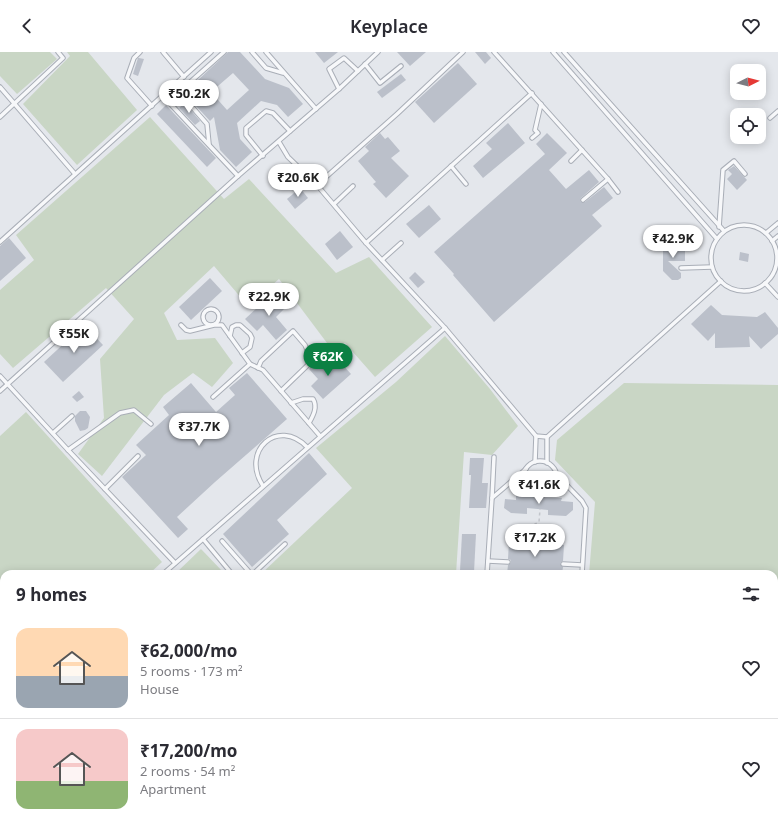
<!DOCTYPE html>
<html lang="en">
<head>
<meta charset="utf-8">
<style>
  body { margin:0; font-family:"Noto Sans",sans-serif; background:#f7f7f7; color:#2b2b33; height:100vh; display:flex; flex-direction:column; font-size:15px; white-space:nowrap }
  * { box-sizing:border-box; margin:0 }
  p { font-size:13px; color:#7c7c81 }
  .icon { flex:none; width:22px; height:22px; fill:none; stroke:currentColor; stroke-width:2; stroke-linecap:round; stroke-linejoin:round }
  .map { position:relative; flex:1; overflow:hidden }
  .drawer { position:absolute; left:0px; top:518px; width:778px; height:256px; display:flex; flex-direction:column; background:#fff; border-radius:12px 12px 0 0; box-shadow:0 2px 10px #0003 }
  .drawer>* { flex:none }
  .needle { width:26px; rotate:84deg }
  .tools { position:absolute; left:730px; top:12px; display:grid; gap:8px }
  .tools a { display:grid; place-items:center; width:36px; height:36px; border-radius:8px; background:#fff; box-shadow:0 2px 10px #0003; font-size:20px }
  .price { position:absolute; translate:-50% -34px; padding:0 9px; border-radius:14px; background:#fff; color:#222; font-size:13px; line-height:26px; filter:drop-shadow(0 1px 2px #0008) }
  .price::after { content:''; position:absolute; left:50%; top:24px; width:12px; height:9px; margin-left:-6px; background:inherit; clip-path:polygon(0 0,100% 0,50% 100%) }
  .price.active { background:#0b8043; color:#fff }
  ul { padding:0; list-style:none }
  li { display:flex; align-items:center; gap:12px; height:100px; padding:0 16px }
  li+li { border-top:1px solid #e1e1e2 }
  li span { display:grid; place-items:center; flex:none; width:112px; height:80px; border-radius:12px; color:#555 }
  li>.icon { margin-inline-start:auto }
  span .icon { width:48px; height:48px; fill:#fffc; stroke-width:1 }
  li b { font-size:17px }
  h2 { display:flex; justify-content:space-between; align-items:center; height:48px; padding:0 16px; font-size:17px }
  header { display:flex; justify-content:space-between; align-items:center; height:52px; padding:0 16px; background:#fff; font-size:18px; font-weight:600 }
  .map>svg:first-child { display:block }
  .green { fill:#c9d6c5 }
  .building { fill:#bbc0ca; fill-rule:evenodd }
  .lines { fill:none; stroke-linecap:round; stroke-linejoin:round }
  .lane-casing { stroke:#a9aeb7; stroke-width:5.5 }
  .path { stroke:#c2c5cb; stroke-width:1.5; stroke-dasharray:3 3; stroke-linecap:butt }
  .lane { stroke:#f7f8fa; stroke-width:3.5 }
</style>
</head>
<body>
<header><svg class="icon" aria-label="back" viewBox="0 0 24 24"><path d="M15 5l-7 7 7 7"/></svg>Keyplace<svg class="icon" aria-label="heart" viewBox="0 0 24 24"><path d="M12 20l-8-8c-3-5 5-10 8-4 3-6 11-1 8 4z"/></svg></header>
<div class="map">
<svg width="778" height="774" viewBox="0 0 778 774">
  <rect width="100%" height="100%" fill="#e4e7ec"/>
  <g class="green">
    <polygon points="0,0 50,0 57,7 17,42 0,24"/>
    <polygon points="67,0 88,0 137,58 77,113 23,52 70,4"/>
    <polygon points="150,65 224,147 249,127 336,221 369,205 432,275 375,325 345,291 333,299 279,227 248,254 214,214 164,261 177,288 215,286 233,311 212,335 193,321 164,343 102,424 78,402 104,366 100,307 134,267 106,236 13,316 0,302 0,238 34,208 16,183"/>
    <polygon points="445,284 490,337 518,374 492,403 464,400 456,522 261,522 352,436 316,396 396,330"/>
    <polygon points="624,331 778,333 778,774 0,774 0,384 26,360 162,510 149,522 4,522 4,770 774,770 774,522 589,522 595,450 555,408 557,388"/>
    <polygon points="201,497 225,522 175,522"/>
  </g>
  <g class="building">
    <path d="M228,0H240L265,27L289,36L303,52L288,65L277,53L261,49L237,71L240,87L252,100L236,115L220,98L214,65L210,69L184,41ZM233,21L249,38L227,58L211,40Z"/>
    <polygon points="315,0 338,0 324,11"/>
    <polygon points="397,0 426,0 410,14"/>
    <polygon points="475,0 486,0 491,6 485,12"/>
    <polygon points="138,6 139,6 144,7 138,24 133,22"/>
    <polygon points="458,11 477,32 434,71 415,50"/>
    <polygon points="401,22 406,28 382,46 377,40"/>
    <polygon points="185,51 200,69 195,73 179,56"/>
    <polygon points="166,53 216,106 207,115 157,62"/>
    <polygon points="508,71 525,91 483,126 473,114 492,97 486,91"/>
    <polygon points="380,81 385,87 388,85 400,99 391,106 409,124 386,146 373,132 376,130 358,109 369,99 365,95"/>
    <polygon points="547,81 567,101 549,118 566,137 589,118 599,130 581,146 580,148 581,150 585,150 604,135 613,146 592,163 602,174 494,270 453,223 454,222 434,200 545,102 536,92"/>
    <polygon points="734,114 747,128 737,138 727,127 732,122 728,118"/>
    <polygon points="300,136 308,146 295,157 287,147"/>
    <polygon points="429,153 441,167 419,186 406,172"/>
    <polygon points="340,179 353,195 337,208 325,192"/>
    <polygon points="9,186 26,206 0,229 0,194"/>
    <polygon points="663,191 685,191 685,209 668,209 681,221 681,226 678,228 672,228 663,219"/>
    <polygon points="740,200 749,202 748,210 739,208"/>
    <polygon points="415,220 425,230 418,236 409,226"/>
    <polygon points="210,226 222,239 191,268 179,255"/>
    <polygon points="273,241 286,255 276,265 287,278 276,288 263,273 257,279 245,267"/>
    <polygon points="711,253 722,263 757,265 765,260 778,276 778,282 761,297 749,284 750,295 715,296 715,281 708,289 691,272"/>
    <polygon points="84,273 103,293 63,330 44,310"/>
    <polygon points="320,305 330,316 339,309 351,322 323,347 311,334 318,327 309,317"/>
    <polygon points="247,321 287,367 215,430 177,465 188,477 178,486 122,425 146,403 136,393 169,363 163,355 191,331 216,360 235,343 229,336"/>
    <polygon points="79,339 84,345 77,350 72,345"/>
    <polygon points="80,359 86,359 90,365 88,376 85,378 80,379 75,369 75,364"/>
    <polygon points="309,401 327,422 277,468 289,482 252,515 223,482"/>
    <polygon points="470,406 484,406 482,431 488,431 486,456 469,456 471,423 469,423"/>
    <polygon points="516,444 562,446 561,449 573,450 573,458 566,464 548,463 548,458 527,456 527,462 511,461 504,456 505,447 516,448"/>
    <polygon points="462,482 476,482 474,520 460,519"/>
    <polygon points="509,489 564,493 563,509 560,511 563,515 562,522 507,522 508,513 511,511 511,508 508,507"/>
  </g>
  <g class="lines">
    <defs>
      <g id="lane">
        <polyline points="140,0 134,6 127,26 152,54"/>
        <polyline points="163,0 184,25"/>
        <polyline points="252,0 266,16 283,21"/>
        <polyline points="266,0 316,57"/>
        <polyline points="494,0 608,127 583,148"/>
        <polyline points="553,0 717,187"/>
        <polyline points="564,0 724,179"/>
        <polyline points="365,12 380,31 401,14"/>
        <polyline points="0,35 75,122"/>
        <polyline points="339,37 329,17 344,6 358,19"/>
        <polyline points="163,44 238,124"/>
        <polyline points="0,65 63,6 58,0"/>
        <polyline points="770,66 778,59"/>
        <polyline points="532,86 538,81 535,78 541,52"/>
        <polyline points="279,90 288,105 317,133 366,191 445,276 536,384 547,385 721,229"/>
        <polyline points="209,92 207,72 179,40 224,0"/>
        <polyline points="263,104 246,83 246,76 266,59 273,61 290,79"/>
        <polyline points="571,109 582,98"/>
        <polyline points="451,114 466,132"/>
        <polyline points="608,127 618,140"/>
        <polyline points="317,133 397,62 463,0"/>
        <polyline points="334,152 353,134"/>
        <circle cx="744" cy="206" r="33"/>
        <polyline points="719,175 723,118 734,109 745,122"/>
        <polyline points="766,181 778,171"/>
        <polyline points="772,189 778,184"/>
        <polyline points="0,190 211,0"/>
        <polyline points="366,191 532,41"/>
        <polyline points="382,208 401,191"/>
        <polyline points="681,216 712,215"/>
        <polyline points="765,231 778,245"/>
        <circle cx="211" cy="265" r="8"/>
        <polyline points="181,273 186,278 190,279 214,273 222,273 250,312 263,318 320,384"/>
        <polyline points="230,284 232,275 236,273 240,273 250,282 252,286 250,295 242,301"/>
        <polyline points="258,316 261,309 293,279 305,293 312,309 281,339"/>
        <polyline points="0,324 68,398 175,511"/>
        <polyline points="0,339 238,124 339,37 378,0"/>
        <polyline points="213,345 250,312"/>
        <path d="M291,351L303,347H313C318,355 313,364 309,371"/>
        <polyline points="53,381 72,364"/>
        <polyline points="547,385 547,411"/>
        <polyline points="68,398 120,361 134,358 151,372"/>
        <circle cx="540" cy="426" r="17"/>
        <polyline points="535,410 536,384"/>
        <polyline points="556,422 582,449 586,456 582,522"/>
        <path d="M263,434C240,399 278,365 307,395"/>
        <polyline points="105,437 138,404"/>
        <polyline points="492,446 494,405"/>
        <polyline points="203,487 232,522"/>
        <polyline points="222,489 251,522"/>
        <polyline points="488,509 508,510"/>
        <polyline points="563,512 582,513"/>
        <polyline points="163,522 445,276"/>
        <polyline points="253,522 285,492"/>
        <polyline points="487,522 492,446 526,417"/>
      </g>
    </defs>
    <use href="#lane" class="lane-casing"/>
    <polyline class="path" points="534,491 535,472 539,470 540,457"/>
    <use href="#lane" class="lane"/>
  </g>
</svg>
<div class="tools">
<a><svg class="needle" viewBox="-14 -14 28 28"><path d="M0-13l5 13h-10z" fill="#e53935"/><path d="M0 13l5-13h-10z" fill="#7c7c81"/></svg></a>
<a><svg class="icon" aria-label="locate" viewBox="0 0 24 24"><circle cx="12" cy="12" r="6"/><path d="M12 2v4M12 18v4M2 12h4M18 12h4"/></svg></a>
</div>
<b class="price" style="left:189px;top:62px">₹50.2K</b>
<b class="price" style="left:298px;top:146px">₹20.6K</b>
<b class="price" style="left:673px;top:207px">₹42.9K</b>
<b class="price" style="left:269px;top:265px">₹22.9K</b>
<b class="price" style="left:74px;top:302px">₹55K</b>
<b class="price active" style="left:328px;top:325px">₹62K</b>
<b class="price" style="left:199px;top:395px">₹37.7K</b>
<b class="price" style="left:539px;top:453px">₹41.6K</b>
<b class="price" style="left:535px;top:506px">₹17.2K</b>
<section class="drawer">
<h2>9 homes<svg class="icon" aria-label="filters" viewBox="0 0 24 24"><path d="M4 7h16M4 17h16"/><circle cx="9" cy="7" r="2"/><circle cx="15" cy="17" r="2"/></svg></h2>
<ul>
<li><span style="background:linear-gradient(#ffd9b3 60%,#9aa5b1 0)"><svg class="icon" aria-label="home" viewBox="0 0 24 24"><path d="M3 11l9-7 9 7M6 9v11h12V9"/></svg></span><div><b>₹62,000/mo</b><p>5 rooms · 173 m²</p><p>House</p></div><svg class="icon" aria-label="heart" viewBox="0 0 24 24"><path d="M12 20l-8-8c-3-5 5-10 8-4 3-6 11-1 8 4z"/></svg></li>
<li><span style="background:linear-gradient(#f6c9c9 65%,#8fb573 0)"><svg class="icon" aria-label="home" viewBox="0 0 24 24"><path d="M3 11l9-7 9 7M6 9v11h12V9"/></svg></span><div><b>₹17,200/mo</b><p>2 rooms · 54 m²</p><p>Apartment</p></div><svg class="icon" aria-label="heart" viewBox="0 0 24 24"><path d="M12 20l-8-8c-3-5 5-10 8-4 3-6 11-1 8 4z"/></svg></li>
</ul>
</section>
</div>
</body>
</html>
